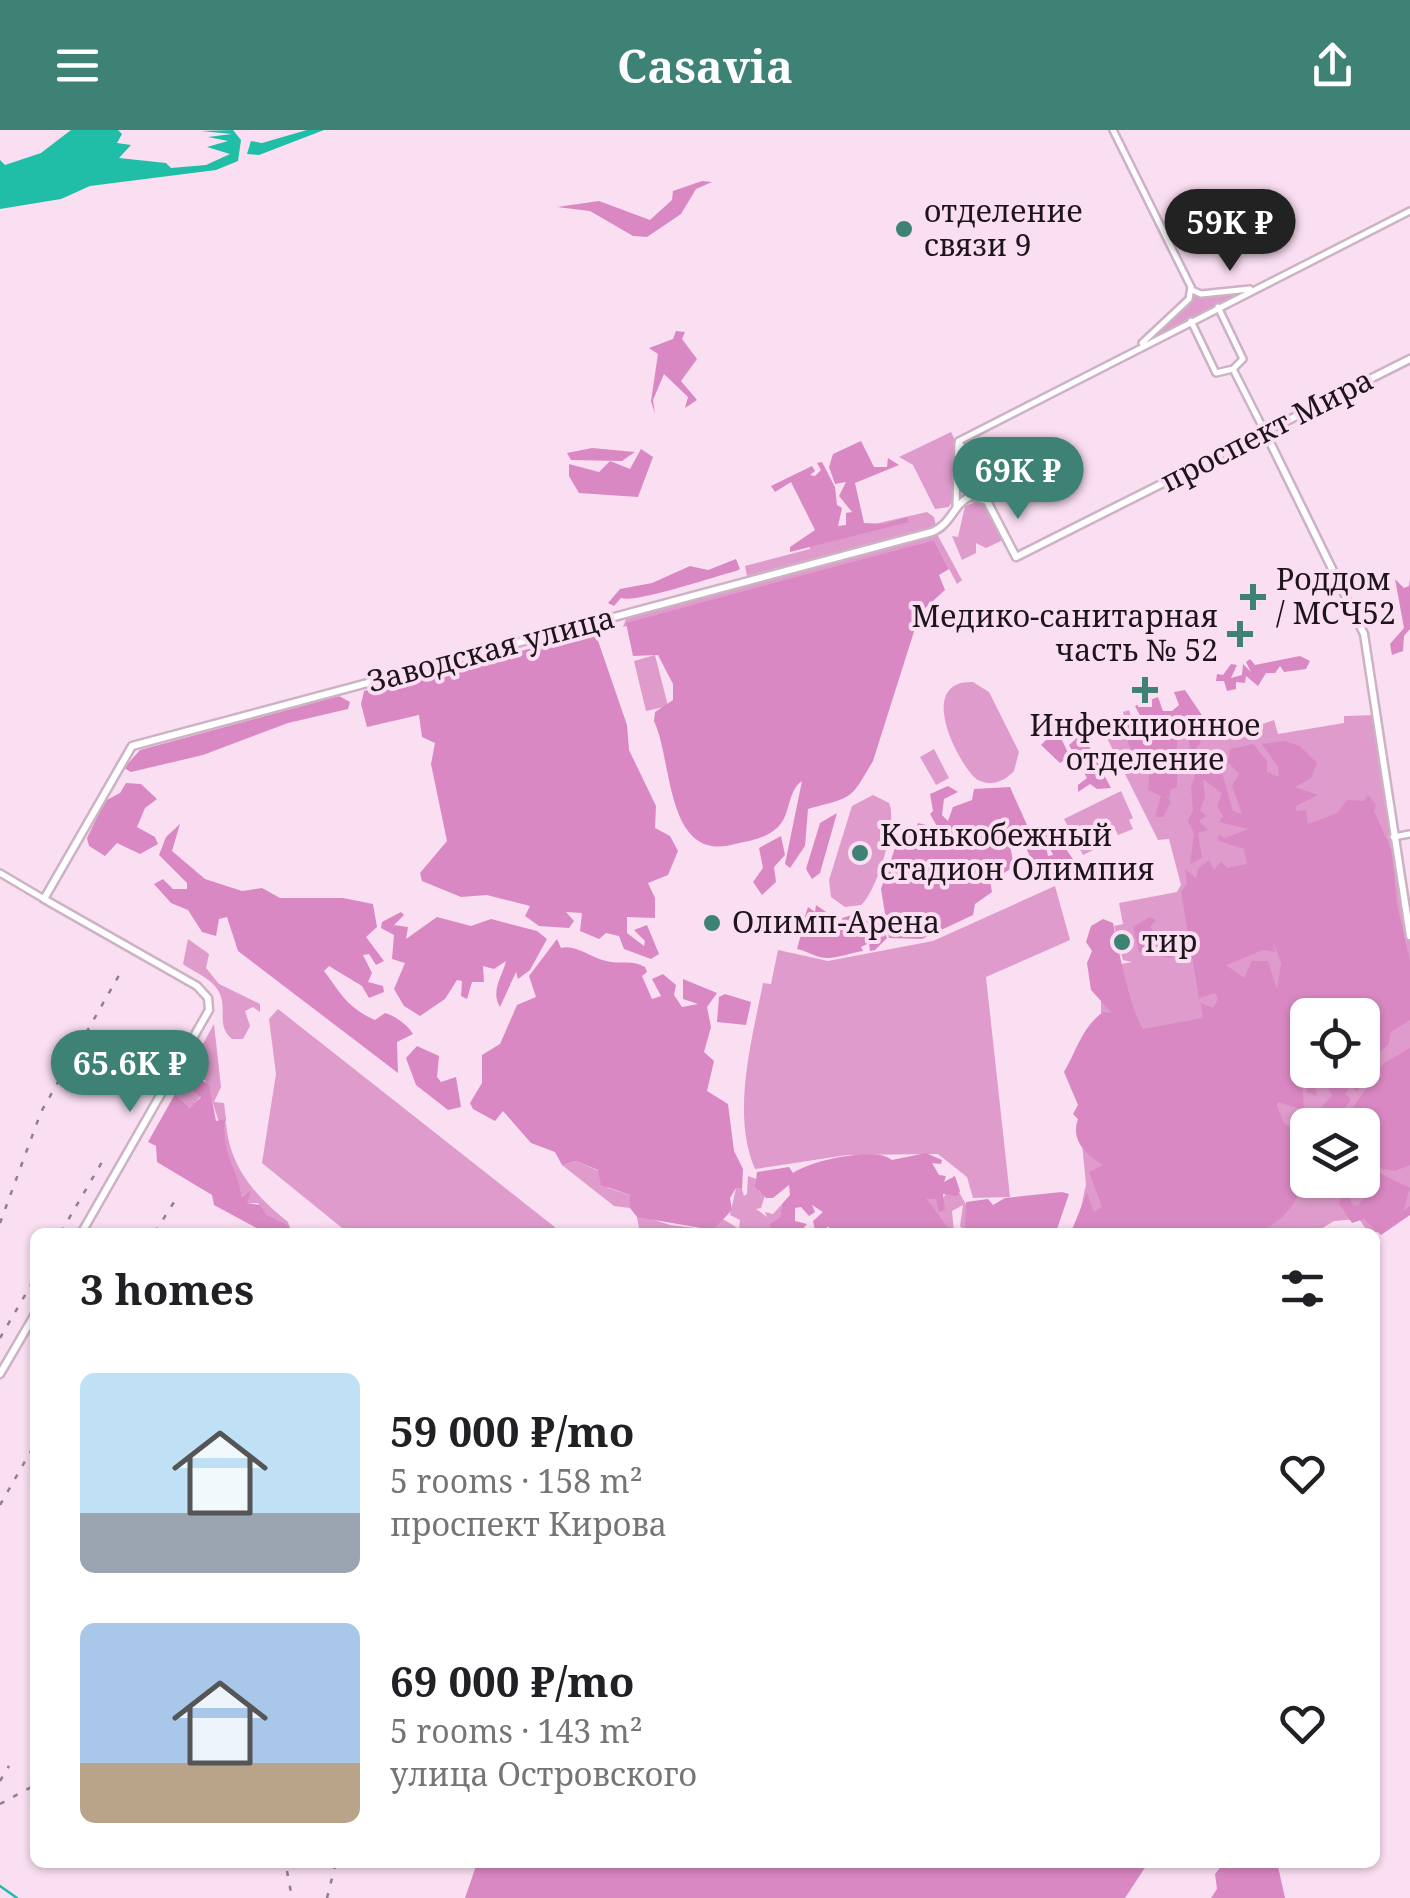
<!DOCTYPE html>
<html lang="en">
<head>
<meta charset="utf-8">
<style>
  body { margin:0; font-family:"Noto Serif",serif; background:#f2f2f2; color:#202124; height:100vh; display:flex; flex-direction:column; font-size:38px; white-space:nowrap }
  * { box-sizing:border-box; margin:0 }
  p { font-size:32px; color:#757577 }
  .icon { flex:none; width:55px; height:55px; fill:none; stroke:currentColor; stroke-width:2; stroke-linecap:round; stroke-linejoin:round }
  .map { position:relative; flex:1; overflow:hidden }
  .drawer { position:absolute; left:30px; top:1098px; width:1350px; height:640px; display:flex; flex-direction:column; background:#fff; border-radius:15px; box-shadow:0 2px 8px #0004 }
  .drawer>* { flex:none }
  .buttons { position:absolute; left:1290px; top:868px; display:grid; gap:20px }
  .buttons a { display:grid; place-items:center; width:90px; height:90px; border-radius:15px; background:#fff; box-shadow:0 2px 8px #0004; font-size:50px }
  .price { position:absolute; translate:-50% -85px; padding:0 22px; border-radius:35px; background:#3e8175; color:#fff; font-size:32px; line-height:65px; filter:drop-shadow(0 2px 5px #0008) }
  .price::after { content:''; position:absolute; left:50%; top:60px; width:30px; height:22px; margin-left:-15px; background:inherit; clip-path:polygon(0 0,100% 0,50% 100%) }
  .price.selected { background:#222; color:#fff }
  ul { padding:0; list-style:none }
  li { display:flex; align-items:center; gap:30px; height:250px; padding:0 50px }
  li span { display:grid; place-items:center; flex:none; width:280px; height:200px; border-radius:15px; color:#555 }
  li>.icon { margin-inline-start:auto }
  span .icon { width:120px; height:120px; fill:#fffc; stroke-width:1 }
  li b { font-size:42px }
  h2 { display:flex; justify-content:space-between; align-items:center; height:120px; padding:0 50px; font-size:42px }
  header { display:flex; justify-content:space-between; align-items:center; height:130px; padding:0 50px; background:#3e8175; color:#fff; font-size:45px; font-weight:700 }
  .map>svg:first-child { display:block }
  .green { fill:#df9bcb; fill-rule:evenodd }
  .forest { fill:#da88c3; fill-rule:evenodd }
  .water { fill:#20bda7 }
  .lines { fill:none; stroke-linecap:round; stroke-linejoin:round }
  .stream { stroke:#20bda7; stroke-width:2.5 }
  .tertiary-casing { stroke:#cdb2c4; stroke-width:10 }
  .secondary-casing { stroke:#cdb2c4; stroke-width:11 }
  .tertiary { stroke:#fff; stroke-width:5 }
  .secondary { stroke:#fff; stroke-width:6 }
  .rail { stroke:#927f8c; stroke-width:2.5; stroke-dasharray:5 10; stroke-linecap:butt }
  .poi-dot { fill:#3e8175; stroke:#fadef1; stroke-width:4 }
  .labels { text-anchor:middle; stroke-width:8; stroke-linejoin:round; paint-order:stroke }
  .poi-label { font-size:30px; fill:#1e141b; stroke:#fadef1; text-anchor:start }
  .street-label { font-size:30px; fill:#1e141b; stroke:#fadef1 }
</style>
</head>
<body>
<header><svg class="icon" aria-label="menu" viewBox="0 0 24 24"><path d="M4 6h16M4 12h16M4 18h16"/></svg>Casavia<svg class="icon" aria-label="share" viewBox="0 0 24 24"><path d="M12 15V3M7 8l5-5 5 5M5 13v7h14v-7"/></svg></header>
<div class="map">
<svg width="1410" height="1768" viewBox="0 0 1410 1768">
  <rect width="100%" height="100%" fill="#fadef1"/>
  <g class="green">
    <polygon points="1191,157 1196,163 1258,158 1139,217 1190,169"/>
    <polygon points="951,302 955,310 952,371 949,377 935,379 913,335 899,327"/>
    <polygon points="978,371 985,375 1003,410 986,418 976,413 976,423 962,430 952,406 958,407 965,376"/>
    <polygon points="927,382 934,387 936,396 747,446 745,436 810,419 809,409"/>
    <polygon points="937,404 962,450 957,454 934,410 623,497 626,489"/>
    <polygon points="655,525 668,576 646,581 634,531"/>
    <path d="M973,552L989,562L1019,622L1014,641C1005,651 991,657 978,650C961,640 913,550 973,552Z"/>
    <path d="M1129,580L1133,592L1149,585L1217,610L1274,590L1278,604L1344,593V586L1376,585L1410,806V1083L1375,1103L1368,1102L1359,1089L1334,1091L1316,1102H1076L1086,1054L1074,932L1101,889V838L1132,832L1123,830L1114,796L1123,794L1119,773L1177,762L1181,755L1169,709L1158,710L1106,606L1130,592L1126,594L1123,582ZM1308,885H1362V940H1308ZM1308,995H1362V1050H1308Z"/>
    <polygon points="934,619 949,648 936,655 920,627"/>
    <polygon points="1121,661 1133,688 1129,690 1133,699 1118,705 1114,697 1097,705 1101,716 1083,725 1064,689"/>
    <path d="M873,665L889,673C898,692 877,761 861,775L845,777L831,767L829,750L852,676Z"/>
    <path d="M1055,756L1070,810L986,847L1010,1067L973,1068L967,1047L938,1024L847,1025L755,1039C731,984 752,910 763,853L771,854L778,820L828,831L933,811Z"/>
    <path d="M188,809L209,824L206,838L219,854L260,874V882L253,877L245,881L250,896L243,909H232C216,895 227,881 220,864C214,849 195,843 183,834Z"/>
    <polygon points="278,879 561,1102 347,1102 262,1033 276,944 269,889"/>
    <polygon points="214,894 221,957 214,972 224,973 226,989 219,992 205,950 189,949 188,960 202,964 191,979 175,964"/>
    <path d="M226,992C229,1038 257,1067 288,1092L290,1098L267,1085L258,1073H246L245,1065L242,1067C238,1041 217,1022 226,992Z"/>
    <polygon points="576,1031 599,1041 608,1058 630,1065 630,1078 614,1076 562,1035"/>
    <polygon points="748,1046 759,1050 759,1062 765,1065 761,1078 756,1079 767,1087 765,1082 773,1084 782,1074 780,1087 769,1094 772,1102 649,1102 639,1098 637,1087 642,1086 670,1095 713,1100 723,1089 739,1099 740,1090 730,1085 736,1058 742,1059 744,1066 747,1064"/>
    <polygon points="948,1061 959,1062 969,1080 965,1102 960,1096 963,1075 952,1081 954,1102 948,1102 927,1069 943,1068"/>
  </g>
  <g class="forest">
    <polygon points="702,51 712,52 696,59 681,84 647,107 633,106 590,81 557,77 599,71 650,90 672,70 673,61"/>
    <polygon points="676,201 685,202 682,209 697,229 681,251 697,270 685,278 688,267 664,244 653,270 655,284 651,271 658,224 649,218 673,209"/>
    <polygon points="861,311 874,337 887,337 888,328 899,335 855,353 864,393 884,394 907,387 909,392 790,422 790,417 815,400 791,352 775,362 771,356 812,336 815,341 810,345 815,346 821,340 817,333 822,332 835,357 837,375 842,378 838,396 846,395 846,383 852,382 839,366 846,352 835,354 829,337 833,324"/>
    <polygon points="592,318 635,322 622,331 571,330 567,323"/>
    <polygon points="641,319 653,327 638,367 579,363 569,346 569,334 599,342 610,331 630,339"/>
    <path d="M934,410L949,439L939,445L945,460L923,480L917,492L873,631C849,671 855,666 808,679L805,716L790,738L785,734L802,651C787,661 791,685 778,697C765,709 751,710 735,714C665,734 673,630 654,591L655,582L673,570V554L658,525L633,526L626,493Z"/>
    <path d="M736,429L740,439L736,441C712,447 638,473 621,468L614,476L608,473L620,459L652,453L690,436L708,440Z"/>
    <polygon points="1395,449 1404,458 1409,456 1410,449 1410,499 1404,506 1403,521 1392,525 1390,514 1404,498"/>
    <polygon points="595,502 627,595 629,620 656,676 655,698 670,706 678,721 668,745 648,753 655,768 655,788 627,787 627,803 644,816 645,811 634,800 647,795 659,824 651,829 624,819 619,806 606,803 599,809 580,801 582,783 566,782 574,791 569,798 539,796 525,786 530,776 487,765 461,767 422,751 420,743 447,711 431,634 435,613 422,607 419,585 367,597 361,574 364,561"/>
    <polygon points="1300,526 1310,531 1306,539 1284,542 1280,536 1275,543 1266,543 1258,556 1246,546 1245,553 1236,552 1236,559 1227,561 1224,551 1216,551 1217,544 1223,545 1231,534 1237,535 1231,548 1242,545 1243,534 1251,542 1246,532 1250,529 1255,535"/>
    <polygon points="1185,560 1216,606 1190,589 1201,612 1191,625 1187,600 1177,595 1177,657 1170,660 1170,668 1166,666 1171,672 1163,687 1155,687 1161,666 1148,660 1150,640 1130,618 1124,597 1133,592 1151,607 1135,576 1158,567 1163,581 1172,581 1179,575 1174,562"/>
    <polygon points="339,566 350,572 348,579 288,593 203,625 131,642 124,638 140,620"/>
    <polygon points="1049,589 1063,603 1080,599 1111,658 1097,659 1090,654 1078,662 1078,655 1087,648 1069,615 1076,609 1062,610 1070,627 1060,633 1041,615 1046,610"/>
    <path d="M1284,611L1300,616L1317,633L1311,648L1295,657L1318,665L1296,676V681L1306,680L1308,694L1337,683L1347,670L1364,671L1368,665L1376,675L1374,681L1392,721L1397,775L1410,831V890L1391,902L1388,915L1363,938L1362,885H1308V940H1312L1317,966L1306,962L1308,954L1302,949L1304,980L1278,972L1277,976L1285,995L1307,1002C1308,1046 1301,1088 1255,1102H1071L1087,1063L1094,1082L1102,1077L1089,1042L1103,1035C1087,1025 1070,1011 1078,989L1073,984L1078,975L1064,942C1076,922 1082,897 1103,882L1112,883L1091,860L1087,833L1092,821L1086,812L1091,796L1103,789L1113,793C1119,823 1131,881 1143,899L1203,888L1201,873L1213,878L1218,869L1215,863L1199,868L1181,762L1187,753L1185,739L1196,748L1198,739L1209,730L1214,740L1221,731L1227,738L1247,734L1244,719L1219,711L1218,705L1225,708L1248,699L1219,692L1223,686L1217,676L1222,663L1203,649L1205,667L1200,680L1206,686L1199,691L1208,700L1198,703L1202,728L1190,734L1194,703L1188,691L1193,680L1191,657L1200,631L1209,626L1222,643L1233,681L1242,684L1232,656L1239,644L1228,632L1230,619L1253,614L1267,631V642L1279,647L1278,637L1262,614ZM1273,811L1281,833L1277,860L1268,831H1252L1244,848L1226,835L1263,820L1275,822Z"/>
    <polygon points="126,653 141,654 157,669 145,678 137,697 155,707 158,714 140,724 117,713 105,726 89,716 87,708 105,671 120,663"/>
    <polygon points="948,656 958,662 944,669 942,685 948,691 953,677 972,670 974,659 1010,657 1027,695 1050,696 1045,712 1048,726 1053,725 1048,714 1061,712 1075,732 1088,738 1087,747 1073,751 1057,733 1055,737 1044,734 1037,741 1026,718 1009,709 1014,737 990,751 992,762 975,774 973,785 922,809 889,808 881,759 895,718 907,716 906,704 915,701 918,693 938,698 930,684 933,681 930,664"/>
    <polygon points="837,683 820,743 812,749 806,739 820,693"/>
    <path d="M180,694L172,721L205,749L242,761L262,758L280,768H343L373,774L377,797L366,807L384,831L376,835L369,824L363,825L372,843L368,852L383,856L384,862L369,868L362,856L329,836L324,841C341,863 346,877 375,890L385,883C395,886 407,894 413,904L397,912L398,943L238,821L227,787L219,789L216,806L202,802L188,780L171,773L154,754L163,749L173,759H187V753L159,725L166,707Z"/>
    <polygon points="781,706 785,725 774,737 776,752 762,765 753,752 763,738 759,718"/>
    <path d="M816,775L842,793V788L859,783L864,793L866,787L876,785L887,808L875,820L870,821L869,813L861,817L863,821C851,823 841,827 829,828C815,828 808,821 797,819L803,797H810L804,789L808,777L815,782Z"/>
    <path d="M401,782L404,785L394,795L408,797L406,809L437,787L471,796L491,789L537,801L547,809L530,840L518,849L516,842L500,877C490,861 503,845 506,831L494,839L483,836L484,852H472L467,869L461,866L462,851L457,850L445,869L420,886L404,876L394,859L405,833L392,829L394,805L381,798L382,792Z"/>
    <polygon points="1150,787 1156,790 1150,797 1155,803 1147,806 1152,817 1164,819 1165,810 1171,809 1177,812 1174,817 1177,823 1171,828 1139,822 1133,797"/>
    <path d="M557,809L561,818C575,814 590,827 606,831C621,835 630,829 645,837L647,842L642,846L652,869L661,866L652,849L663,844L676,855L674,865L682,877L698,874L683,869V849L717,863L707,877L711,897L704,922L714,931L707,961L728,974L734,1021L743,1039L742,1059L736,1058L730,1068L732,1080L713,1100L637,1087L630,1078V1065L601,1055L598,1040L576,1031L562,1035L555,1022L531,1013L503,981L495,991L473,979L470,973L482,953V925L500,914L517,875L536,867L529,846Z"/>
    <polygon points="725,864 751,872 746,895 717,892 719,867"/>
    <polygon points="417,916 439,926 437,947 441,952 456,947 461,977 448,980 416,955 406,928"/>
    <polygon points="1410,918 1410,1035 1395,1041 1380,1038 1370,1042 1363,1039 1362,995 1343,995 1345,989 1383,934"/>
    <polygon points="1318,940 1360,940 1365,947 1357,962 1351,956 1345,964 1351,969 1333,995 1322,995 1324,991 1318,982 1332,965"/>
    <path d="M197,947L209,955L216,991L226,989C219,1021 238,1039 242,1067L251,1061L247,1073L260,1075L267,1085L289,1096L290,1102H264L214,1075L212,1065L157,1032L156,1016L148,1012L175,964L190,978L201,967L187,957L189,949Z"/>
    <path d="M926,1023L942,1030L941,1034L932,1033L939,1045L946,1046L944,1052L955,1046L960,1061L957,1066L943,1064L945,1080L939,1082L936,1069H927L951,1102H832L828,1096L825,1101L815,1100L813,1091L823,1082L812,1075L815,1082L809,1086L801,1077L795,1078V1091L807,1094L800,1102H772L769,1094L780,1087L782,1074L790,1065L789,1055L773,1068H766L755,1057L757,1042L789,1037L793,1043C811,1030 877,1016 892,1030Z"/>
    <polygon points="1377,1042 1410,1058 1403,1081 1410,1076 1410,1085 1381,1105 1364,1089 1352,1093 1339,1073 1342,1065 1349,1064 1352,1075 1358,1076 1367,1063 1377,1065 1371,1059 1378,1053 1373,1046"/>
    <polygon points="1062,1062 1069,1064 1056,1102 965,1102 966,1072 988,1069 993,1075 1005,1068"/>
    <polygon points="1277,1732 1285,1768 1211,1768 1217,1759 1215,1744 1224,1733"/>
    <polygon points="477,1733 477,1732 1148,1733 1125,1768 465,1768"/>
  </g>
  <g class="water">
    <polygon points="71,0 118,0 122,4 117,13 131,15 119,28 166,33 171,38 206,35 230,24 207,17 228,11 208,7 232,4 201,1 233,0 241,10 238,31 216,40 90,56 61,69 0,79 0,30 5,35 41,23"/>
    <polygon points="307,0 324,0 259,25 247,24 251,11 262,13"/>
  </g>
  <g class="lines">
    <polyline class="stream" points="0,1756 17,1768"/>
    <defs>
      <g id="tertiary">
        <polyline points="1113,0 1191,157"/>
        <polyline points="1192,160 1201,164 1250,159"/>
        <polyline points="1191,191 1216,243 1233,239 1243,229 1218,177"/>
        <polyline points="1142,213 1189,169 1191,157"/>
        <polyline points="1233,239 1265,302"/>
        <polyline points="959,311 1410,81"/>
        <polyline points="959,311 988,372"/>
        <polyline points="956,377 958,313"/>
        <polyline points="1393,707 1410,704"/>
        <polyline points="0,743 44,769"/>
      </g>
      <g id="secondary">
        <polyline points="1265,302 1364,504 1410,806"/>
        <path d="M82,1102L209,880L208,868L197,856L44,769L132,616L932,402C951,395 953,374 971,366L987,371L1016,427L1410,229"/>
        <polyline points="0,1244 35,1184"/>
      </g>
    </defs>
    <use href="#tertiary" class="tertiary-casing"/>
    <use href="#secondary" class="secondary-casing"/>
    <use href="#tertiary" class="tertiary"/>
    <use href="#secondary" class="secondary"/>
    <g class="rail">
      <polyline points="0,1093 41,982 122,840"/>
      <polyline points="61,1102 102,1032"/>
      <polyline points="155,1102 176,1069"/>
      <polyline points="0,1208 35,1148"/>
      <polyline points="0,1375 35,1314"/>
      <polyline points="0,1651 9,1636"/>
      <polyline points="0,1674 35,1655"/>
      <polyline points="287,1741 292,1768"/>
      <polyline points="327,1768 336,1732"/>
    </g>
  </g>
  <g class="poi-dot">
    <circle cx="904" cy="99" r="10"/>
    <path d="M1248 452h10v10h10v10h-10v10h-10v-10h-10v-10h10z"/>
    <path d="M1235 489h10v10h10v10h-10v10h-10v-10h-10v-10h10z"/>
    <path d="M1140 545h10v10h10v10h-10v10h-10v-10h-10v-10h10z"/>
    <circle cx="860" cy="723" r="10"/>
    <circle cx="712" cy="793" r="10"/>
    <circle cx="1122" cy="812" r="10"/>
  </g>
  <g class="labels">
    <g class="poi-label">
      <text x="924" y="92">отделение<tspan x="924" dy="34">связи 9</tspan></text>
      <text x="1276" y="460">Роддом<tspan x="1276" dy="34">/ МСЧ52</tspan></text>
      <text x="1218" y="497" text-anchor="end">Медико-санитарная<tspan x="1218" dy="34">часть № 52</tspan></text>
      <text x="1145" y="606" text-anchor="middle">Инфекционное<tspan x="1145" dy="34">отделение</tspan></text>
      <text x="880" y="716">Конькобежный<tspan x="880" dy="34">стадион Олимпия</tspan></text>
      <text x="732" y="803">Олимп-Арена</text>
      <text x="1142" y="822">тир</text>
    </g>
    <g class="street-label">
      <text transform="translate(1267 301) rotate(-27)" y="10">проспект Мира</text>
      <text transform="translate(491 520) rotate(-15)" y="10">Заводская улица</text>
    </g>
  </g>
</svg>
<div class="buttons">
<a><svg class="icon" aria-label="locate" viewBox="0 0 24 24"><circle cx="12" cy="12" r="6"/><path d="M12 2v4M12 18v4M2 12h4M18 12h4"/></svg></a>
<a><svg class="icon" aria-label="layers" viewBox="0 0 24 24"><path d="M12 4l9 5-9 5-9-5zM3 14l9 5 9-5"/></svg></a>
</div>
<b class="price selected" style="left:1230px;top:144px">59K ₽</b>
<b class="price" style="left:1018px;top:392px">69K ₽</b>
<b class="price" style="left:130px;top:985px">65.6K ₽</b>
<section class="drawer">
<h2>3 homes<svg class="icon" aria-label="filters" viewBox="0 0 24 24"><path d="M4 7h16M4 17h16"/><circle cx="9" cy="7" r="2"/><circle cx="15" cy="17" r="2"/></svg></h2>
<ul>
<li><span style="background:linear-gradient(#bfe0f5 70%,#9aa5b1 0)"><svg class="icon" aria-label="home" viewBox="0 0 24 24"><path d="M3 11l9-7 9 7M6 9v11h12V9"/></svg></span><div><b>59 000 ₽/mo</b><p>5 rooms · 158 m²</p><p>проспект Кирова</p></div><svg class="icon" aria-label="heart" viewBox="0 0 24 24"><path d="M12 20l-8-8c-3-5 5-10 8-4 3-6 11-1 8 4z"/></svg></li>
<li><span style="background:linear-gradient(#a9c7e8 70%,#b9a48a 0)"><svg class="icon" aria-label="home" viewBox="0 0 24 24"><path d="M3 11l9-7 9 7M6 9v11h12V9"/></svg></span><div><b>69 000 ₽/mo</b><p>5 rooms · 143 m²</p><p>улица Островского</p></div><svg class="icon" aria-label="heart" viewBox="0 0 24 24"><path d="M12 20l-8-8c-3-5 5-10 8-4 3-6 11-1 8 4z"/></svg></li>
</ul>
</section>
</div>
</body>
</html>
